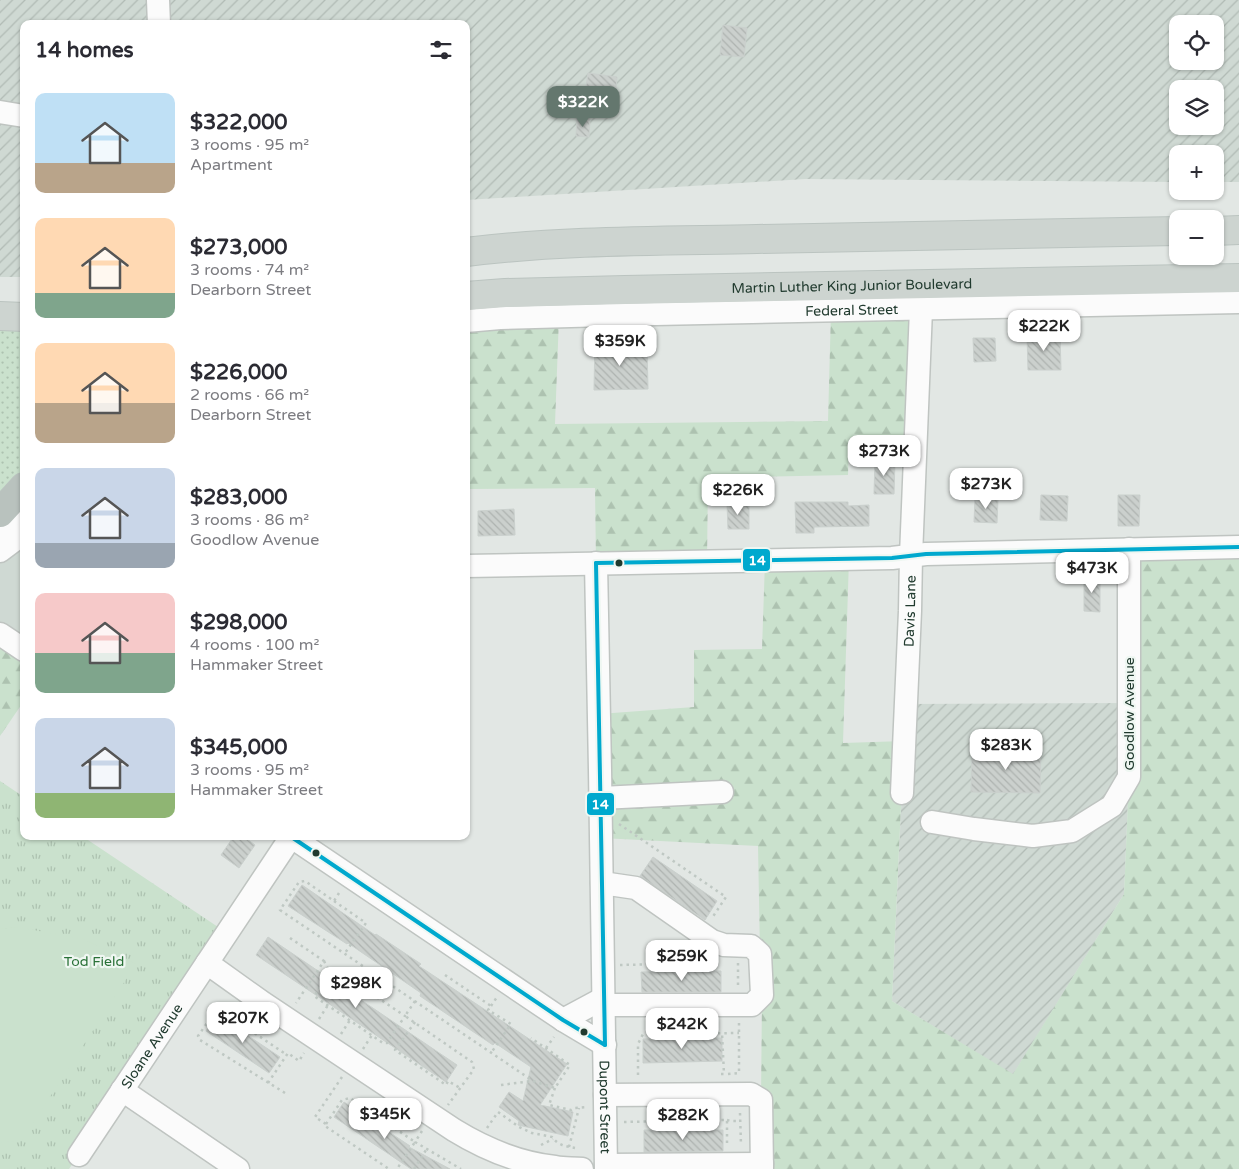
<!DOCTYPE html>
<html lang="en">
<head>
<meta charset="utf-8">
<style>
  body { margin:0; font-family:"Varela Round",sans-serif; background:#f2f2f3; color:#2b2b33; height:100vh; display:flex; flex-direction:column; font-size:19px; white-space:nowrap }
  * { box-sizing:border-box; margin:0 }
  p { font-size:16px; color:#7c7c81 }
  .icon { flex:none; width:28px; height:28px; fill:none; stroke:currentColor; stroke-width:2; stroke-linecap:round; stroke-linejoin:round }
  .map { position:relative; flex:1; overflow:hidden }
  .side { position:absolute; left:20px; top:20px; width:450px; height:820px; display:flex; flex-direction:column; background:#fff; border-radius:10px; box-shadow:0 1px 4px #0004 }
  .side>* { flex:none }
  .buttons { position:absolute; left:1169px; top:15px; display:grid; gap:10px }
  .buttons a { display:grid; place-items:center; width:55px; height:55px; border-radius:10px; background:#fff; box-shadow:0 1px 4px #0004; font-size:25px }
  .price { position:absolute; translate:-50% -42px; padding:0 11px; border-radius:10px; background:#fff; color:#222; font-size:16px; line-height:32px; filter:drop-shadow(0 1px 2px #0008) }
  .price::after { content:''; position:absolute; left:50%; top:30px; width:15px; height:11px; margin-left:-8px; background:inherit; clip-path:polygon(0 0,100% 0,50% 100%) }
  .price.active { background:#64776e; color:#fff }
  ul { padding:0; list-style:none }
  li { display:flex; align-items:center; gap:15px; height:125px; padding:0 15px }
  li span { display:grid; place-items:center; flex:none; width:140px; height:100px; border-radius:10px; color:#555 }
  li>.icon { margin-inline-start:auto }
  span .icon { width:60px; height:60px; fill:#fffc; stroke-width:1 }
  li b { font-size:21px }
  h2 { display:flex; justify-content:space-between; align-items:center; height:60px; padding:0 15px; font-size:21px }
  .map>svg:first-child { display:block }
  .built { fill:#cfd9d3 }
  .industrial { fill:url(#industrial-furrows); fill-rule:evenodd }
  .grass { fill:url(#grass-dots) }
  .forest { fill:url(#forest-firs) }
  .park { fill:url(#park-tufts) }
  .pitch { fill:#cae1cd }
  .building { fill:url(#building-back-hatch); stroke:#cad0cd }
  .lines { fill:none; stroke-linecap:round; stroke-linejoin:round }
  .minor-casing { stroke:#bfc4c1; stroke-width:25 }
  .major-casing { stroke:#bbc4c0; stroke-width:30 }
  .highway-casing { stroke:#bbc4c0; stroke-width:30 }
  .path { stroke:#bfc8c3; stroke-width:2.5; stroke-dasharray:2.5 4; stroke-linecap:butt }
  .minor { stroke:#fbfbfb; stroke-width:22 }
  .major { stroke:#cdd4d0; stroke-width:28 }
  .highway { stroke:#b9c2be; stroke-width:28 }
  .bus-1-casing { stroke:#eff7f2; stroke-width:8 }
  .bus-1 { stroke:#00a9ce; stroke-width:4 }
  .bus-dot { fill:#203a2e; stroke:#eff7f2; stroke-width:2 }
  .labels { text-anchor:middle; stroke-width:4.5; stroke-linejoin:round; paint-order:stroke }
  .street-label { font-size:14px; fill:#203a2e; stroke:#eff7f2 }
  .park-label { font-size:14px; fill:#2a7138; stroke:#eff7f2 }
  .line-badge { stroke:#eff7f2; stroke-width:2 }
  .badge-label { font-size:14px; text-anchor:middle; font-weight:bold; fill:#fff }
</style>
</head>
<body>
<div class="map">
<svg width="1239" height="1169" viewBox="0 0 1239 1169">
  <defs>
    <pattern id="industrial-furrows" width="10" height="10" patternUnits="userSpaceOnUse" patternTransform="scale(1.25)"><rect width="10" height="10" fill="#cfd9d3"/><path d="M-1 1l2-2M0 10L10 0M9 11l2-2" fill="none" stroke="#b1bbb5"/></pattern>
    <pattern id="grass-dots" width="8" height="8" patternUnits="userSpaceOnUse" patternTransform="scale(1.25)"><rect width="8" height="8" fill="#cae1cd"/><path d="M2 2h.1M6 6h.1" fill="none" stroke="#adc2b0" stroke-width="1.8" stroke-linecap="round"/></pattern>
    <pattern id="forest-firs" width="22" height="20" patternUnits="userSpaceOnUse" patternTransform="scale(1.25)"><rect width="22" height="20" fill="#cae1cd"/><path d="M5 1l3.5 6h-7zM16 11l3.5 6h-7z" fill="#adc2b0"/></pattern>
    <pattern id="park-tufts" width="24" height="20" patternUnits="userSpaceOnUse" patternTransform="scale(1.25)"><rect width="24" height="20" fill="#cae1cd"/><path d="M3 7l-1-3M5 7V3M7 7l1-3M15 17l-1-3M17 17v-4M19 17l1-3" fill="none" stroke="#adc2b0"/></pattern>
    <pattern id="building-back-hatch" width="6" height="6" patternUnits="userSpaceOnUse" patternTransform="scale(1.25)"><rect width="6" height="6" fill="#cbd0cd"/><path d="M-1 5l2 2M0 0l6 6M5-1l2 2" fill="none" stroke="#aeb3b0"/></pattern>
  </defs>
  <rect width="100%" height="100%" fill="#e2e7e4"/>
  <polygon class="built" points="24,493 24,650 0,634 0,530"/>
  <g class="industrial">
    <path d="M0,0H1239V182H1215V154H1178L1177,182L805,179L466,200V24H24V277H0ZM1178,24H1215V61H1178ZM1178,89H1215V126H1178Z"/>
    <polygon points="1129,703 1129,777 1124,894 1013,1075 892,1001 906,704"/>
  </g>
  <polygon class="grass" points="0,316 24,317 24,503 0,530"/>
  <g class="forest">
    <polygon points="921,309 915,444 849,445 848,475 708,478 707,561 596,563 595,488 466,489 466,321 559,317 555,424 828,421 831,311"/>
    <polygon points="1239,547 1239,1169 762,1169 761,1100 762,995 760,954 758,846 601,838 599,714 694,707 694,650 762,649 765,561 849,559 843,743 904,741 892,1001 1013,1074 1124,894 1129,777 1129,549"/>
    <polygon points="0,634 24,650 24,701 0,736"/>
  </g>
  <polygon class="park" points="0,781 24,797 24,836 82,836 227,933 69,1169 0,1169"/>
  <polygon class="pitch" points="17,927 83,939 136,964 22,1140 0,1143 0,929"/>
  <g class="building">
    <polygon points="723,25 747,28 744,57 720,55"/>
    <polygon points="588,73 617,77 615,97 585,94"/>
    <polygon points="577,118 590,119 589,137 576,136"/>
    <polygon points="1060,334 1061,370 1028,370 1027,335"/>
    <polygon points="973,338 995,338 996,361 974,362"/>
    <polygon points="595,339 617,339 617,348 647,347 648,389 594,390"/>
    <polygon points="875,460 895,460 894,494 874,494"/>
    <polygon points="1041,495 1068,496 1067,521 1040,520"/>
    <polygon points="1118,495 1140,495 1139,526 1118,526"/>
    <polygon points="975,498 998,499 997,523 974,522"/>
    <polygon points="795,502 848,502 848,506 869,505 869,526 814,527 814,533 796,533"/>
    <polygon points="727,504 749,504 749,529 728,529"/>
    <polygon points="514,509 515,535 478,536 478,511"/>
    <polygon points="1084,576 1100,576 1100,612 1084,611"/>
    <polygon points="972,748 1041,749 1040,793 971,792"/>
    <polygon points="234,836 243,836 255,845 239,868 221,855"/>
    <polygon points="653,857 717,901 705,920 640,876"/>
    <polygon points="302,885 375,935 376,934 421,964 419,966 567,1064 540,1105 573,1112 568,1136 518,1125 519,1121 499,1107 509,1092 523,1101 531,1067 495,1043 493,1045 420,996 421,993 348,943 347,944 288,906"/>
    <polygon points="268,937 457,1065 446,1082 256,955"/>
    <polygon points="721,971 721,992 642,992 641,972"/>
    <polygon points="217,1015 280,1057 269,1073 206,1031"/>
    <polygon points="722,1038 722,1061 643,1063 643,1039"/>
    <polygon points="344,1102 410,1146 409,1147 450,1169 411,1169 334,1117"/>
    <polygon points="644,1130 723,1130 723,1151 644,1152"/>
  </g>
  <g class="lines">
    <defs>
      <g id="minor">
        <polyline points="158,0 159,24"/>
        <polyline points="0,112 24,116"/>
        <path id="s1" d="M466,321L500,318L607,315L1239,302"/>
        <polyline points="0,530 23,503"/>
        <polyline points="0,551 24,533"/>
        <path id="s2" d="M596,563L600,770L606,1169"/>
        <polyline points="466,566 892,558 926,554 1239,547"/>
        <polyline points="0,634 24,650"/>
        <path id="s3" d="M902,793L910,611L911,556L921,309"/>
        <polyline points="601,798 722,792"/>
        <polyline points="932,822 974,829 1033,836 1072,831 1112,806 1129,777 1129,549"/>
        <polyline points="290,836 563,1020 605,1045"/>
        <polyline points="602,883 636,888 712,941 724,945 751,946 760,954 762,995 752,1005 604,1005"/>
        <path d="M207,963L263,1003L454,1130C485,1149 519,1163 555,1167C564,1169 573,1168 582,1169"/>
        <polyline points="563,1020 604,998"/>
        <polyline points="122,1090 238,1169"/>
        <polyline points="605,1095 751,1094 761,1100 762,1169"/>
        <path id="s4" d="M79,1155L291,837"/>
        <polyline points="606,1165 762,1164"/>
      </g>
      <g id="major">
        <polyline points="1215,231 1239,230"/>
        <path d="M466,252C563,240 660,241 757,239C897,237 1037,234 1178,231"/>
        <path id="s5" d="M466,296L505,293L625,290L1239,278"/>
        <polyline points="0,316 24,317"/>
      </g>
      <polyline id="highway" points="0,513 24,487"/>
    </defs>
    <use href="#minor" class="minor-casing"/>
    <use href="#major" class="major-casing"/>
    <use href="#highway" class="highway-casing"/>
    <g class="path">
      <polyline points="619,824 726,897 712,918"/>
      <polyline points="339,893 334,901 305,881 299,882 280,910 533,1081 555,1088 570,1065 531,1038"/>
      <polyline points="334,901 366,923 345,953"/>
      <polyline points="290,938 324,961 296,1003"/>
      <polyline points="324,961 331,975"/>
      <polyline points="738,963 738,988"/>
      <polyline points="620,965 717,963"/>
      <polygon points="332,974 338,977 345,976 405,1016 387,1043 383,1043 314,996 329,975"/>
      <polyline points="445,975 491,1006 488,1010 511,1024 491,1053"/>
      <polyline points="415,1001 405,1016 472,1062 474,1069 448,1105"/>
      <polyline points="491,1006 497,997"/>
      <polyline points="319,1019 328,1005"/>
      <polyline points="415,1022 395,1050 446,1085 448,1081 460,1088"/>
      <polyline points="739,1023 739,1075"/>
      <polyline points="341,1034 350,1020"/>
      <polyline points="546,1048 554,1037"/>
      <polyline points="363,1049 372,1035"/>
      <polyline points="721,1074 724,1074 722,1033"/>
      <polyline points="728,1074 739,1073"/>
      <polyline points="638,1075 638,1044 643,1034 739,1033"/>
      <polyline points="342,1077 315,1117 326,1124 325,1126 389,1169"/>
      <polyline points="268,1083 288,1053 299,1061 304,1053"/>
      <polyline points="501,1085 532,1081"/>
      <polyline points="555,1088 549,1105 571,1110 574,1108 587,1107"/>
      <polyline points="285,1093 200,1040 198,1036 216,1010 220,1010 287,1055"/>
      <polyline points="740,1113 741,1145"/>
      <polyline points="381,1119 389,1108"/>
      <polyline points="727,1120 731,1121 740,1121"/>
      <polyline points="624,1122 727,1120 727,1147"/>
      <polyline points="326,1124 342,1100 350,1098 415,1142 397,1169"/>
      <path d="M487,1128L498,1112L519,1127L532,1133L552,1137C559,1146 565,1146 575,1148"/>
      <polyline points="422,1131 415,1142 461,1169"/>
      <polyline points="541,1145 553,1139"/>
      <polyline points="569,1147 579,1108"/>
      <polyline points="414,1169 426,1150"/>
    </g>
    <use href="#minor" class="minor"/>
    <use href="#major" class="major"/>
    <use href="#highway" class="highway"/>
    <defs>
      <g id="bus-1">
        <polyline points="596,563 892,558 926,554 1239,547"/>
        <polyline points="596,563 605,1045"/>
        <polyline points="290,836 563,1020 605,1045"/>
      </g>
    </defs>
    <use href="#bus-1" class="bus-1-casing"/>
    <use href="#bus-1" class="bus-1"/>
  </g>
  <g class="bus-dot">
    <circle cx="619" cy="563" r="4.5"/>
    <circle cx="316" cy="853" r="4.5"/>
    <circle cx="584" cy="1032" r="4.5"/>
  </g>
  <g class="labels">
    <g class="street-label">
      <text dy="5" stroke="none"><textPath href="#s5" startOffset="386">Martin Luther King Junior Boulevard</textPath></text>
      <text dy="5" stroke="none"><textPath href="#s1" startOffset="386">Federal Street</textPath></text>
      <text dy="5" stroke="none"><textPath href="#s3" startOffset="182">Davis Lane</textPath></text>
      <text transform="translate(1129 714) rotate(-90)" y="5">Goodlow Avenue</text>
      <text dy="5" stroke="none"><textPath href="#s4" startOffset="131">Sloane Avenue</textPath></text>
      <text dy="5" stroke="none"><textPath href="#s2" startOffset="544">Dupont Street</textPath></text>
    </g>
    <g class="park-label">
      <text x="94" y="966">Tod Field</text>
    </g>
  </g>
  <g class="line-badge">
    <rect x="742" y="548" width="29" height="24" rx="5" fill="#00a9ce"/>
    <rect x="586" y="792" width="29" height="24" rx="5" fill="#00a9ce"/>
  </g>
  <g class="badge-label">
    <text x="757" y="565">14</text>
    <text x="600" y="809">14</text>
  </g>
</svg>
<div class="buttons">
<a><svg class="icon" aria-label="locate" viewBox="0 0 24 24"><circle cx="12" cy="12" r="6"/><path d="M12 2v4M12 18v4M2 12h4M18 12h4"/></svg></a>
<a><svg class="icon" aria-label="layers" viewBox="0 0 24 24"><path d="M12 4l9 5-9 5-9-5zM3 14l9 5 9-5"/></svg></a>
<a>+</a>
<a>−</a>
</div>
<b class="price active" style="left:583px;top:128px">$322K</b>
<b class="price" style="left:1044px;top:352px">$222K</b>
<b class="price" style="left:620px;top:367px">$359K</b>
<b class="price" style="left:884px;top:477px">$273K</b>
<b class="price" style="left:986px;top:510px">$273K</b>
<b class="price" style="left:738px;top:516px">$226K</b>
<b class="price" style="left:1092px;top:594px">$473K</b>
<b class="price" style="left:1006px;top:771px">$283K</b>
<b class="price" style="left:682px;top:982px">$259K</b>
<b class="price" style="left:356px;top:1009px">$298K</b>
<b class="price" style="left:243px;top:1044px">$207K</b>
<b class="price" style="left:682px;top:1050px">$242K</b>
<b class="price" style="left:385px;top:1140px">$345K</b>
<b class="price" style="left:683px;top:1141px">$282K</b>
<section class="side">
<h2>14 homes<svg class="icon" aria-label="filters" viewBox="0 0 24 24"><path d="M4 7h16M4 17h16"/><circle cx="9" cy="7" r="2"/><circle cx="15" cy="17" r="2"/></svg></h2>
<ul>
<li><span style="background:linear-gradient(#bfe0f5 70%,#b9a48a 0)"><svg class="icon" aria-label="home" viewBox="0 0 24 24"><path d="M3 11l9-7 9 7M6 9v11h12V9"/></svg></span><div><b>$322,000</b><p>3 rooms · 95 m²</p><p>Apartment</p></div></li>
<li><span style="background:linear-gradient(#ffd9b3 75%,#7fa58c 0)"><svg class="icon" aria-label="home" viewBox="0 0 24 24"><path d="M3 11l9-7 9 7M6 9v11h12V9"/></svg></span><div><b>$273,000</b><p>3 rooms · 74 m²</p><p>Dearborn Street</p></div></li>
<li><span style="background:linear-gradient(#ffd9b3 60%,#b9a48a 0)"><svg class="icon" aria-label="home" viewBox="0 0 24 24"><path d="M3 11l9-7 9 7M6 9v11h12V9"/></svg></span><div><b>$226,000</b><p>2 rooms · 66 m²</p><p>Dearborn Street</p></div></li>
<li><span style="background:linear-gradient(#c9d6e8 75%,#9aa5b1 0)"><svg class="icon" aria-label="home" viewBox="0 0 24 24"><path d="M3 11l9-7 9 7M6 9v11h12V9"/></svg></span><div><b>$283,000</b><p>3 rooms · 86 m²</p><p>Goodlow Avenue</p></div></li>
<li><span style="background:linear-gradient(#f6c9c9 60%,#7fa58c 0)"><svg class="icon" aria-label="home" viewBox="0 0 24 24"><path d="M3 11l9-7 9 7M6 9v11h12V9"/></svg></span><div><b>$298,000</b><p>4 rooms · 100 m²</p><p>Hammaker Street</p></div></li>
<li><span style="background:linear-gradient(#c9d6e8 75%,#8fb573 0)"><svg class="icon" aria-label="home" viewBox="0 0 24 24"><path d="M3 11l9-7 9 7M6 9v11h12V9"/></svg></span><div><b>$345,000</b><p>3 rooms · 95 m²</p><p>Hammaker Street</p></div></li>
</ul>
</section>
</div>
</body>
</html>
